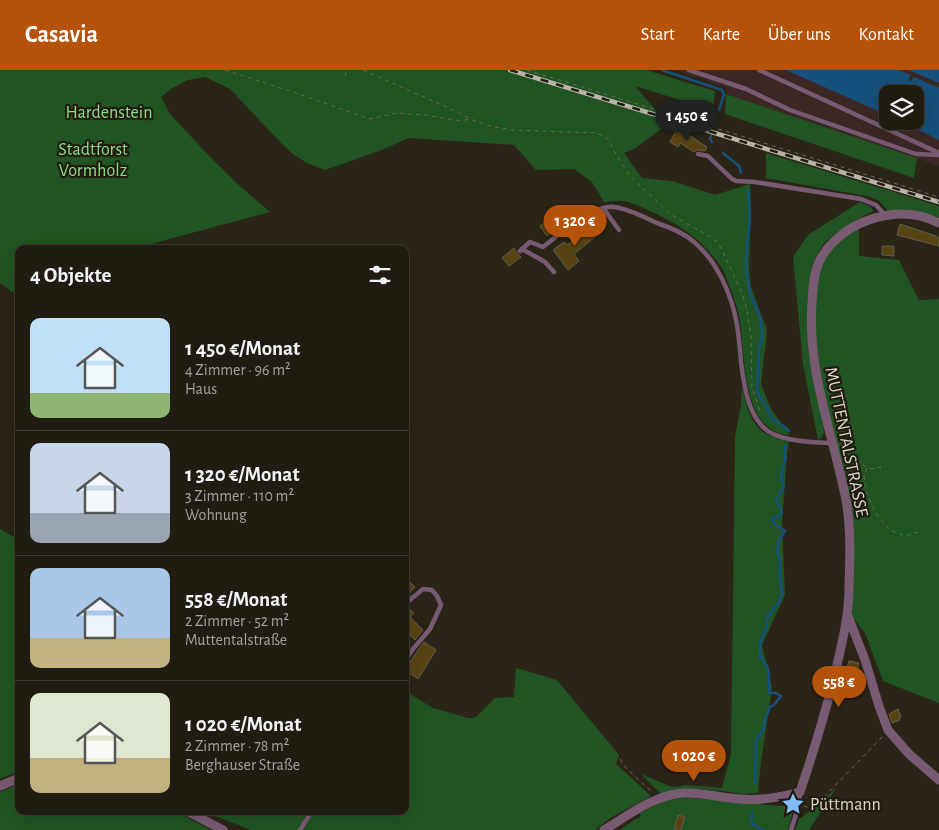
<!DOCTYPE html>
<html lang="de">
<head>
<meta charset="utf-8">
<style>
  body { margin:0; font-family:"Alegreya Sans",sans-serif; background:#2d2920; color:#f1f3f6; height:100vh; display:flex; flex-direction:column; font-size:19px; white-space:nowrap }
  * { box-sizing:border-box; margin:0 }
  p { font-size:16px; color:#a2a19f }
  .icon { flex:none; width:28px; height:28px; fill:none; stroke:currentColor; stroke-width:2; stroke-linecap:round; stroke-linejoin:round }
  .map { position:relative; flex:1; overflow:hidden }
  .panel { position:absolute; left:15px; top:175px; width:394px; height:570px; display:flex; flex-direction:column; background:#201c12; border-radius:10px; box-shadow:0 5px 20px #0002,0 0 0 1px #3d3a32 }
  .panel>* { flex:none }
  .controls { position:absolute; left:879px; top:15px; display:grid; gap:10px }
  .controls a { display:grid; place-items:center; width:45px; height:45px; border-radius:10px; background:#201c12; box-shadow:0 5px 20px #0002,0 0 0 1px #3d3a32; font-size:25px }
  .price { position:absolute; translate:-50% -42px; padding:0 11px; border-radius:18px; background:#b45309; color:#fff; font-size:16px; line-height:32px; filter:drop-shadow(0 1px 2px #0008) }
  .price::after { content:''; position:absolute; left:50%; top:30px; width:15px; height:11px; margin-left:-8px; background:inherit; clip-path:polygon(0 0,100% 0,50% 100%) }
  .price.current { background:#222; color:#fff }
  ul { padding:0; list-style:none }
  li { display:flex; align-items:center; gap:15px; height:125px; padding:0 15px }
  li+li { border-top:1px solid #3d3a32 }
  li span { display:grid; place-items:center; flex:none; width:140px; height:100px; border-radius:10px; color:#555 }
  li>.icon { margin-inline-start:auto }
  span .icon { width:60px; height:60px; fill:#fffc; stroke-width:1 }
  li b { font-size:21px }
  h2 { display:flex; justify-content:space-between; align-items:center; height:60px; padding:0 15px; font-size:21px }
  header { display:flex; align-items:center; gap:30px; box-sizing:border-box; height:70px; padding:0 25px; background:#b45309; color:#fff }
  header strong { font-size:24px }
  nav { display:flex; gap:28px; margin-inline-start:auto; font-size:18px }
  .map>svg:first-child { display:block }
  .commercial { fill:#3b2824; fill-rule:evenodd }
  .green { fill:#205422 }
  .water { fill:#16507c }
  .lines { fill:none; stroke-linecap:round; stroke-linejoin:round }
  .stream { stroke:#16507c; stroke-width:2.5 }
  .building { fill:#584413; stroke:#635c4d }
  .path { stroke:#6d685d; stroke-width:1; stroke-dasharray:4 4; stroke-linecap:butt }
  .lane { stroke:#785b73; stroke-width:4.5 }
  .street { stroke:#785b73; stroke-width:9 }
  .rail-casing { stroke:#b9b4ab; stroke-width:4.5 }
  .rail { stroke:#221c0f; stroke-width:2.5; stroke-dasharray:8; stroke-linecap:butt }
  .labels { text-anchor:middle; stroke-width:4.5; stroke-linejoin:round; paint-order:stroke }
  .park-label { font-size:18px; fill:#87df87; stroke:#221c0f }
  .street-label { font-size:18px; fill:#dad6cd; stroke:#221c0f }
  .poi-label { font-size:18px; fill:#dad6cd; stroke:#221c0f; text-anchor:start }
</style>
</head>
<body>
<header>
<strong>Casavia</strong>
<nav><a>Start</a><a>Karte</a><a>Über uns</a><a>Kontakt</a></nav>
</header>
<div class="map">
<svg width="939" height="760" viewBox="0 0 939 760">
  <rect width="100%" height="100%" fill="#2b2518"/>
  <path class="commercial" d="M675,0H939V96L726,24L727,18ZM888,24H915V51H888Z"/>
  <g class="green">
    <path d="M0,0H646L715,21L713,40L635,16L668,54L634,79L624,83L642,108L672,111L715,125L750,114L751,134L749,197L751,217L767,260L761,314L771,339L790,365C739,363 746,279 739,245C736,232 729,214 724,202C722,197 718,193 715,189C700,170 689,162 668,150C659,145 633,132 623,131C617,130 610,132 604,132L592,112L574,99L536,100L514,75L409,68L379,81L325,100L307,93L294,85L282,74L230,19L205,7L188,10L171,19L161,27L170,44L212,89L242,118L270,142L132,179H19V224L12,222L0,213Z"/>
    <polygon points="726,24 917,88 914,108 725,44"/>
    <polygon points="766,83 939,136 939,147 905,140 888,141 878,130 866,126 766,108"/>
    <path d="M860,132L871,137L873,141C859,148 833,163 823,175C801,204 810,250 814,283C818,309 822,336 824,363L821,368L818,370L803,294L793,187L808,165Z"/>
    <polygon points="859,159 859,186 899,190 919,230 939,229 939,633 883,611 865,563 852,546 853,489 821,313 815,261 816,217 820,200 825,186 842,168"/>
    <path d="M742,317C745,330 749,348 759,359C767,366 779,369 789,372L787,383L782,453L785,525L762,575L772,617L761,692L758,723L742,724L723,721L700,719H681L661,724L641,704L669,716L676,717L685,715L722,718L731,684L735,366L741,335Z"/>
    <polygon points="0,459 19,470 19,701 0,709"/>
    <polygon points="516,598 557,610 619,685 616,694 651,726 612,747 595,760 251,760 202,741 405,741 405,621 433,638 468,648 475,648 495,628 514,627"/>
    <polygon points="19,714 19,741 175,741 211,760 0,760 0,722"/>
    <polygon points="837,717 809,760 795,760 799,749 819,734"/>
    <polygon points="680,728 692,728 780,736 795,734 788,760 620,760 634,750 641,747 640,743 667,730"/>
  </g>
  <g class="water">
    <polygon points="786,0 899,0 911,5 908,10 911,11 914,7 939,18 939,70 901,51 915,51 915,24 888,24 887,45"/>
    <polygon points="909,0 939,0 939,14 939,13"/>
  </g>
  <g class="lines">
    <g class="stream">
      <polyline points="662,0 722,20 724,24 719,40"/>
      <polyline points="715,55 717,49"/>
      <polyline points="711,66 710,69 712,72"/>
      <polyline points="723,83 739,96 741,103"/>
      <polyline points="748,119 750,147 746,189 746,201 750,223 760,248 762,260 762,267 759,280 757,321 759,326 766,336 772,349 785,357 789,361"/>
      <path d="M755,713L756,671L764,658L765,650L770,637L774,635L781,626L776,623H770L769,620V603L767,596L760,586V574L767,554V548L774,538L779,533L782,523L780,510V489L777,481L779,470L785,461L773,453L772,448C787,445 782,441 776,430L784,416C778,407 783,398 786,388L784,382L786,375"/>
      <polyline points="752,742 751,753 763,760"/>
    </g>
  </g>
  <g class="building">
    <polygon points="677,59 683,63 684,62 707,77 705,81 697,80 694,82 680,73 678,77 670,72"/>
    <polygon points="565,139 572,148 547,166 540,156 549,149 550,151"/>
    <polygon points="596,154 601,162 574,184 579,191 568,200 553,180 564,172 567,175"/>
    <polygon points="900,154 936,166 939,168 939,176 897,165"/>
    <polygon points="882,176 894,176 894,186 882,185"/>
    <polygon points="514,178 517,183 521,187 509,196 502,188"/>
    <polygon points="405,508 415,517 405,528"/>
    <polygon points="407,537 414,543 410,547 423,560 415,570 405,560 405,538"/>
    <polygon points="424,572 436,580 418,609 405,600 418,580"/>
    <polygon points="849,591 859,593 857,600 860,601 858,609 860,609 858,618 851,615 850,621 842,619"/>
    <polygon points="898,639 901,647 899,647 900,650 892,653 889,644"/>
    <polygon points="678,745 685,747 681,760 674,760"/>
  </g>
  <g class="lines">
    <g class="path">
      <polyline points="225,0 296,23 370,49 397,43 425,45 461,51 469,49"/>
      <polyline points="363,0 451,39 470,49 490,56 512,60 597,63 608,69 617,86 629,105 670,144 712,168 717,172 722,180 742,223 747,240 751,267 752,318 760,341"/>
      <polyline points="527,0 939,127"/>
      <polyline points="345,6 347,0"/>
      <polyline points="844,380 867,398 872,399 886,396"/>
      <polyline points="867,398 864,407 866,422 877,445 890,460 905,466 918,462"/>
      <polyline points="620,689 626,698 653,723"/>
      <polyline points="804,736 810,738 823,728 883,666"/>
    </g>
    <g class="lane">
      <polyline points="689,0 746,19 790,40 916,84 939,85"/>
      <polyline points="759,0 939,83"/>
      <polyline points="698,84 708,86 732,109 736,111 755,112 861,129 876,135 885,145"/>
      <polyline points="603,138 619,160"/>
      <polyline points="522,179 545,192 554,202"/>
      <path d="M520,181L530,172L543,177C559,165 593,134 614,137C629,139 644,147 657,153C669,157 684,163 694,172C717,191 732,225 737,255C739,267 740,280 741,292C744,315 747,339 762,356C776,372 812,372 831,373"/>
      <polyline points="405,534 423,519 432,520 437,526 441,535 430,559 413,579 405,591"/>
      <polyline points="300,760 312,741"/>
      <polyline points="791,760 799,735 800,722"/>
    </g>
    <g class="street">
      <polyline points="848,546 865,590 879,636 888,660 909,684 939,710"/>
      <polyline points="0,716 19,708"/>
      <polyline points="187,741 223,760"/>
      <path d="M604,760C627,746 654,725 683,723C702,722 721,728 740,729C761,731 780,727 800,722C814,680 827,638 837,595C843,569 849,544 849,517C850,488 851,458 846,430C833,364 807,301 812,233C813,220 813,205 819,192C827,174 847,158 866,151C890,142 915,141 939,153"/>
    </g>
    <defs>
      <polyline id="rail" points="510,0 939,132"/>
    </defs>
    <use href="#rail" class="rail-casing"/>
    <use href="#rail" class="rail"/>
  </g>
  <defs>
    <symbol id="sight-bare" viewBox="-9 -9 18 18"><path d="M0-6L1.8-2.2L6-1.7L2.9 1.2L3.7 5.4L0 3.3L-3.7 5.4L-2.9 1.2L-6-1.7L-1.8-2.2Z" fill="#80bdfa" stroke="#221c0f" stroke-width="2.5" paint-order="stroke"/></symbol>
  </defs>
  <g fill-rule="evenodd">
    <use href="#sight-bare" x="777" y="718" width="32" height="32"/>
  </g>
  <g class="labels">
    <g class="park-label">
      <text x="109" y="48">Hardenstein</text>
      <text x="93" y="85">Stadtforst<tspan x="93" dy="21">Vormholz</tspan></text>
    </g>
    <g class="street-label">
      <text transform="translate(847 372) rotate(78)" y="6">MUTTENTALSTRASSE</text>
    </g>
    <g class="poi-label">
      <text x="810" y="740">Püttmann</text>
    </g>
  </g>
</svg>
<div class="controls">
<a><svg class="icon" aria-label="layers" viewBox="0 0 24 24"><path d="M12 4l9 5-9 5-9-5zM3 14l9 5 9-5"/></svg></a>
</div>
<b class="price current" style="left:687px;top:72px">1 450 €</b>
<b class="price" style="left:575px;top:177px">1 320 €</b>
<b class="price" style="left:839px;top:638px">558 €</b>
<b class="price" style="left:694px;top:712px">1 020 €</b>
<section class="panel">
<h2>4 Objekte<svg class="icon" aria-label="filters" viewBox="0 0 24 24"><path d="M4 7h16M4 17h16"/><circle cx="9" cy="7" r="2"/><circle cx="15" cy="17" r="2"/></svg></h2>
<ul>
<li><span style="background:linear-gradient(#bfe0f5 75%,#8fb573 0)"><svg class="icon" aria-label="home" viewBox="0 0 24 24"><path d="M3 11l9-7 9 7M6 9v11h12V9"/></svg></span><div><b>1 450 €/Monat</b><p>4 Zimmer · 96 m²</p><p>Haus</p></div></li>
<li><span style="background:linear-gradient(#c9d6e8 70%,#9aa5b1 0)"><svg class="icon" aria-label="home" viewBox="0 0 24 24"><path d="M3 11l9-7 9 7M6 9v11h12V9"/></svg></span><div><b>1 320 €/Monat</b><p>3 Zimmer · 110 m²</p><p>Wohnung</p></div></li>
<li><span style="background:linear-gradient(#a9c7e8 70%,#c2b280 0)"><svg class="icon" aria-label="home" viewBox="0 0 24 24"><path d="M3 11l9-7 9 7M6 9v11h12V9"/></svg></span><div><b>558 €/Monat</b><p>2 Zimmer · 52 m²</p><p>Muttentalstraße</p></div></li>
<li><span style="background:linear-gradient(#dfe7d0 65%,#c2b280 0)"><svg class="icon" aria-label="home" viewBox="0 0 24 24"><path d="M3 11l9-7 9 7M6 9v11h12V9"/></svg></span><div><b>1 020 €/Monat</b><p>2 Zimmer · 78 m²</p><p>Berghauser Straße</p></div></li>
</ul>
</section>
</div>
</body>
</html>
